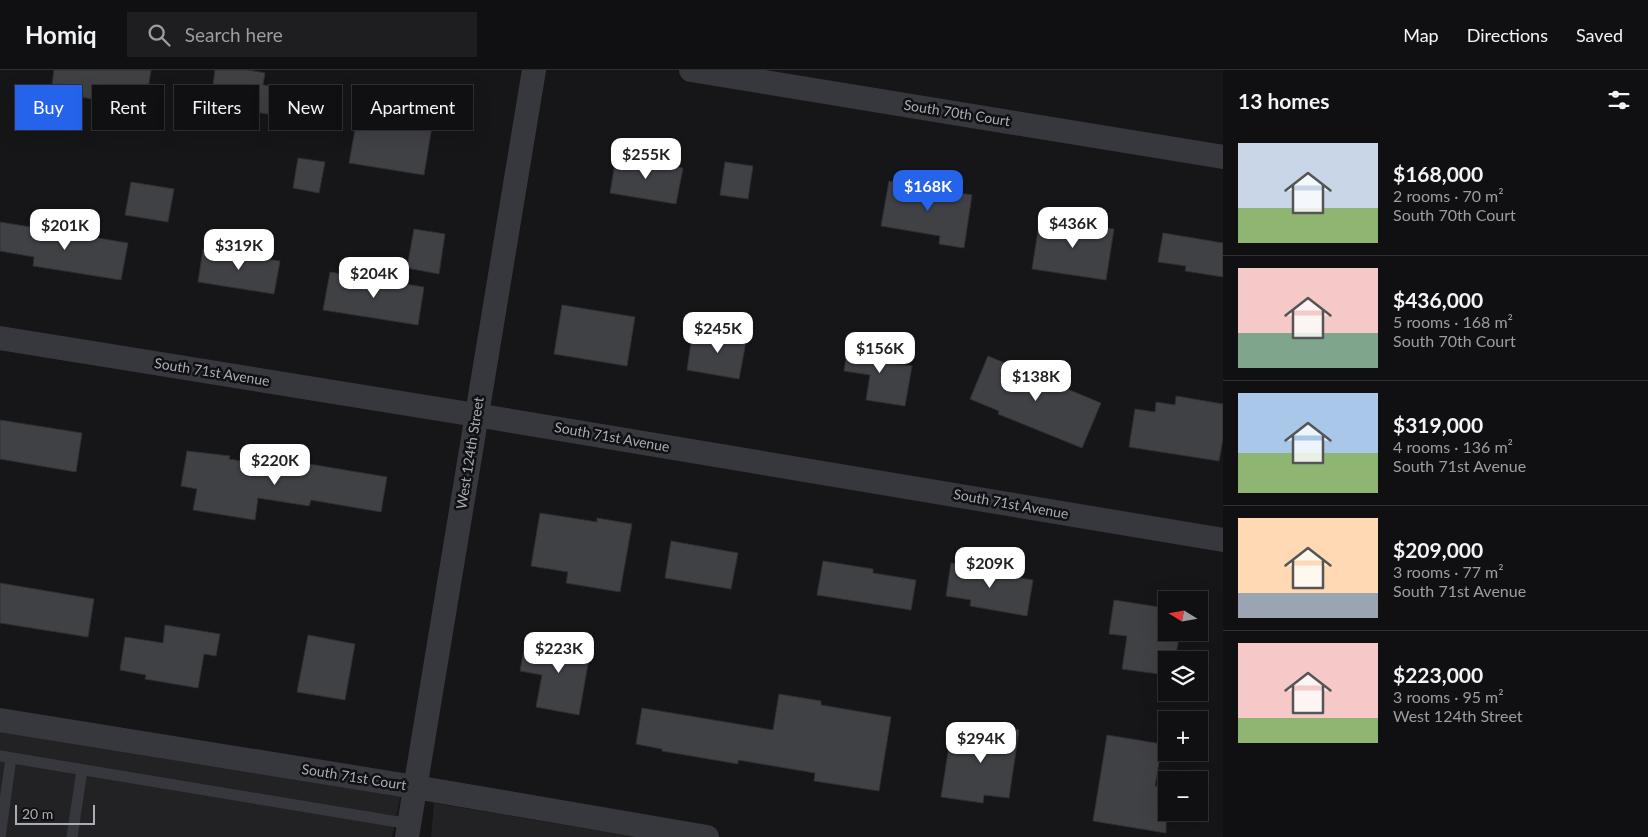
<!DOCTYPE html>
<html lang="en">
<head>
<meta charset="utf-8">
<style>
  body { margin:0; font-family:Lato,sans-serif; background:#1e1e20; color:#f1f3f6; height:100vh; display:flex; flex-direction:column; font-size:19px; white-space:nowrap }
  * { box-sizing:border-box; margin:0 }
  p { font-size:16px; color:#9c9d9f }
  .icon { flex:none; width:28px; height:28px; fill:none; stroke:currentColor; stroke-width:2; stroke-linecap:round; stroke-linejoin:round }
  .map { position:relative; flex:1; overflow:hidden }
  .sheet { display:flex; flex-direction:column; background:#101012; width:425px }
  .sheet>* { flex:none }
  .top-card { position:absolute; left:15px; top:15px; width:475px; height:45px; display:flex; gap:10px }
  .needle { width:32px; rotate:281deg }
  .fabs { position:absolute; left:1158px; top:521px; display:grid; gap:10px }
  .fabs a { display:grid; place-items:center; width:50px; height:50px; border-radius:0px; background:#101012; box-shadow:0 5px 20px #0002,0 0 0 1px #303032; font-size:25px }
  .scale { position:absolute; left:15px; bottom:12px; width:80px; box-sizing:border-box; padding-left:5px; border:2px solid #a8adb8; border-top:0; font-size:14px; line-height:18px; white-space:nowrap; color:#a8adb8; -webkit-text-stroke:4px #111113; paint-order:stroke }
  .price { position:absolute; translate:-50% -42px; padding:0 11px; border-radius:10px; background:#fff; color:#222; font-size:16px; line-height:32px; filter:drop-shadow(0 1px 2px #0008) }
  .price::after { content:''; position:absolute; left:50%; top:30px; width:15px; height:11px; margin-left:-8px; background:inherit; clip-path:polygon(0 0,100% 0,50% 100%) }
  .price.selected { background:#2563eb; color:#fff }
  ul { padding:0; list-style:none }
  li { display:flex; align-items:center; gap:15px; height:125px; padding:0 15px }
  li+li { border-top:1px solid #303032 }
  li span { display:grid; place-items:center; flex:none; width:140px; height:100px; border-radius:0px; color:#555 }
  li>.icon { margin-inline-start:auto }
  span .icon { width:60px; height:60px; fill:#fffc; stroke-width:1 }
  li b { font-size:21px }
  h2 { display:flex; justify-content:space-between; align-items:center; height:60px; padding:0 15px; font-size:21px }
  .chip { padding:0 18px; border-radius:0px; background:#101012; box-shadow:0 5px 20px #0002,0 0 0 1px #303032; font-size:18px; line-height:45px }
  .chip.selected { background:#2563eb; color:#fff }
  header { display:flex; align-items:center; gap:30px; box-sizing:border-box; height:70px; padding:0 25px; background:#101012; border-bottom:1px solid #303032 }
  header strong { font-size:24px }
  nav { display:flex; gap:28px; margin-inline-start:auto; font-size:18px }
  .search { width:350px; height:45px; background:#1e1e20; display:flex; align-items:center; gap:12px; box-sizing:border-box; padding:0 18px; border-radius:0px; color:#9c9d9f; font-size:19px }
  main { display:flex; flex:1; min-height:0 }
  .map>svg:first-child { display:block }
  .built { fill:#222225 }
  .building { fill:#404145; stroke:#303034 }
  .lines { fill:none; stroke-linecap:round; stroke-linejoin:round }
  .lane { stroke:#37383d; stroke-width:11 }
  .street { stroke:#37383d; stroke-width:24 }
  .labels { text-anchor:middle; stroke-width:5; stroke-linejoin:round; paint-order:stroke }
  .street-label { font-size:14px; fill:#a8adb8; stroke:#111113 }
</style>
</head>
<body>
<header>
<strong>Homiq</strong>
<div class="search"><svg class="icon" aria-label="search" viewBox="0 0 24 24"><circle cx="10" cy="10" r="6"/><path d="M15 15l6 6"/></svg>Search here</div>
<nav><a>Map</a><a>Directions</a><a>Saved</a></nav>
</header>
<main>
<div class="map">
<svg width="1223" height="767" viewBox="0 0 1223 767">
  <rect width="100%" height="100%" fill="#161618"/>
  <g class="built">
    <polygon points="0,659 401,724 392,767 0,767"/>
    <polygon points="434,733 564,755 639,767 431,767"/>
  </g>
  <g class="building">
    <polygon points="54,0 151,0 145,38 51,22"/>
    <polygon points="215,0 248,0 265,3 263,15 296,20 292,48 230,38 229,46 209,43"/>
    <polygon points="397,38 434,44 424,105 349,93 356,54 393,61"/>
    <polygon points="616,87 683,98 676,134 610,123"/>
    <polygon points="298,88 325,92 319,123 293,118"/>
    <polygon points="725,92 753,96 748,129 720,125"/>
    <polygon points="889,111 972,125 964,178 939,174 940,166 881,156"/>
    <polygon points="131,112 174,119 168,152 125,145"/>
    <polygon points="1040,148 1114,159 1106,210 1032,199"/>
    <polygon points="0,152 128,173 121,210 33,196 34,187 0,181"/>
    <polygon points="414,159 445,164 439,204 407,198"/>
    <polygon points="1163,163 1223,173 1223,207 1185,201 1186,196 1158,192"/>
    <polygon points="203,179 280,191 274,224 198,212"/>
    <polygon points="330,202 424,217 418,255 323,240"/>
    <polygon points="562,235 635,247 627,296 554,284"/>
    <polygon points="705,258 747,266 739,309 687,300 692,266 703,268"/>
    <polygon points="848,274 893,281 891,293 912,296 905,336 866,330 870,305 844,301"/>
    <polygon points="988,286 1101,333 1082,378 998,344 999,341 970,329"/>
    <polygon points="1176,326 1223,334 1223,369 1219,391 1129,377 1135,339 1155,342 1156,332 1175,335"/>
    <polygon points="0,350 82,363 76,402 0,389"/>
    <polygon points="187,381 230,386 229,389 296,400 297,392 387,407 381,442 311,430 309,436 258,428 255,450 193,440 197,419 181,416"/>
    <polygon points="540,443 597,452 597,448 632,454 620,522 566,513 568,502 531,496"/>
    <polygon points="671,471 738,483 731,519 665,508"/>
    <polygon points="823,491 873,499 873,503 916,510 911,540 817,525"/>
    <polygon points="951,493 1008,502 1008,506 1033,510 1027,546 970,536 971,530 946,526"/>
    <polygon points="0,513 94,529 88,567 0,553"/>
    <polygon points="1114,530 1159,537 1157,548 1166,550 1166,562 1180,562 1175,590 1166,590 1166,605 1122,599 1127,566 1109,564"/>
    <polygon points="165,555 220,564 216,586 204,584 198,618 145,609 146,605 120,600 125,567 163,573"/>
    <polygon points="308,565 355,574 345,630 297,622"/>
    <polygon points="548,569 591,577 579,645 536,637 542,605 520,601 525,574 547,578"/>
    <polygon points="779,624 821,631 821,635 891,647 879,721 814,711 815,703 738,690 738,694 662,681 662,679 636,674 642,638 773,660"/>
    <polygon points="965,652 1019,660 1009,728 984,725 983,733 941,727 950,670 962,672"/>
    <polygon points="1107,665 1162,674 1155,716 1166,718 1166,763 1093,751"/>
  </g>
  <g class="lines">
    <g class="lane">
      <polyline points="0,686 410,754"/>
      <polyline points="0,767 11,688"/>
      <polyline points="72,767 82,700"/>
    </g>
    <g class="street">
      <polyline points="691,0 1223,87"/>
      <polyline points="0,268 476,345 1223,470"/>
      <polyline points="0,650 415,717 707,767"/>
      <polyline points="407,767 534,0"/>
    </g>
  </g>
  <g class="labels">
    <g class="street-label">
      <text transform="translate(957 43) rotate(9)" y="5">South 70th Court</text>
      <text transform="translate(212 302) rotate(9)" y="5">South 71st Avenue</text>
      <text transform="translate(612 367) rotate(10)" y="5">South 71st Avenue</text>
      <text transform="translate(470 383) rotate(-81)" y="5">West 124th Street</text>
      <text transform="translate(1011 434) rotate(10)" y="5">South 71st Avenue</text>
      <text transform="translate(354 707) rotate(9)" y="5">South 71st Court</text>
    </g>
  </g>
</svg>
<div class="fabs">
<a><svg class="needle" viewBox="-14 -14 28 28"><path d="M0-13l5 13h-10z" fill="#e53935"/><path d="M0 13l5-13h-10z" fill="#9c9d9f"/></svg></a>
<a><svg class="icon" aria-label="layers" viewBox="0 0 24 24"><path d="M12 4l9 5-9 5-9-5zM3 14l9 5 9-5"/></svg></a>
<a>+</a>
<a>−</a>
</div>
<div class="scale">20 m</div>
<b class="price" style="left:646px;top:110px">$255K</b>
<b class="price selected" style="left:928px;top:142px">$168K</b>
<b class="price" style="left:1073px;top:179px">$436K</b>
<b class="price" style="left:65px;top:181px">$201K</b>
<b class="price" style="left:239px;top:201px">$319K</b>
<b class="price" style="left:374px;top:229px">$204K</b>
<b class="price" style="left:718px;top:284px">$245K</b>
<b class="price" style="left:880px;top:304px">$156K</b>
<b class="price" style="left:1036px;top:332px">$138K</b>
<b class="price" style="left:275px;top:416px">$220K</b>
<b class="price" style="left:990px;top:519px">$209K</b>
<b class="price" style="left:559px;top:604px">$223K</b>
<b class="price" style="left:981px;top:694px">$294K</b>
<div class="top-card">
<a class="chip selected">Buy</a>
<a class="chip">Rent</a>
<a class="chip">Filters</a>
<a class="chip">New</a>
<a class="chip">Apartment</a>
</div>
</div>
<section class="sheet">
<h2>13 homes<svg class="icon" aria-label="filters" viewBox="0 0 24 24"><path d="M4 7h16M4 17h16"/><circle cx="9" cy="7" r="2"/><circle cx="15" cy="17" r="2"/></svg></h2>
<ul>
<li><span style="background:linear-gradient(#c9d6e8 65%,#8fb573 0)"><svg class="icon" aria-label="home" viewBox="0 0 24 24"><path d="M3 11l9-7 9 7M6 9v11h12V9"/></svg></span><div><b>$168,000</b><p>2 rooms · 70 m²</p><p>South 70th Court</p></div></li>
<li><span style="background:linear-gradient(#f6c9c9 65%,#7fa58c 0)"><svg class="icon" aria-label="home" viewBox="0 0 24 24"><path d="M3 11l9-7 9 7M6 9v11h12V9"/></svg></span><div><b>$436,000</b><p>5 rooms · 168 m²</p><p>South 70th Court</p></div></li>
<li><span style="background:linear-gradient(#a9c7e8 60%,#8fb573 0)"><svg class="icon" aria-label="home" viewBox="0 0 24 24"><path d="M3 11l9-7 9 7M6 9v11h12V9"/></svg></span><div><b>$319,000</b><p>4 rooms · 136 m²</p><p>South 71st Avenue</p></div></li>
<li><span style="background:linear-gradient(#ffd9b3 75%,#9aa5b1 0)"><svg class="icon" aria-label="home" viewBox="0 0 24 24"><path d="M3 11l9-7 9 7M6 9v11h12V9"/></svg></span><div><b>$209,000</b><p>3 rooms · 77 m²</p><p>South 71st Avenue</p></div></li>
<li><span style="background:linear-gradient(#f6c9c9 75%,#8fb573 0)"><svg class="icon" aria-label="home" viewBox="0 0 24 24"><path d="M3 11l9-7 9 7M6 9v11h12V9"/></svg></span><div><b>$223,000</b><p>3 rooms · 95 m²</p><p>West 124th Street</p></div></li>
</ul>
</section>
</main>
</body>
</html>
